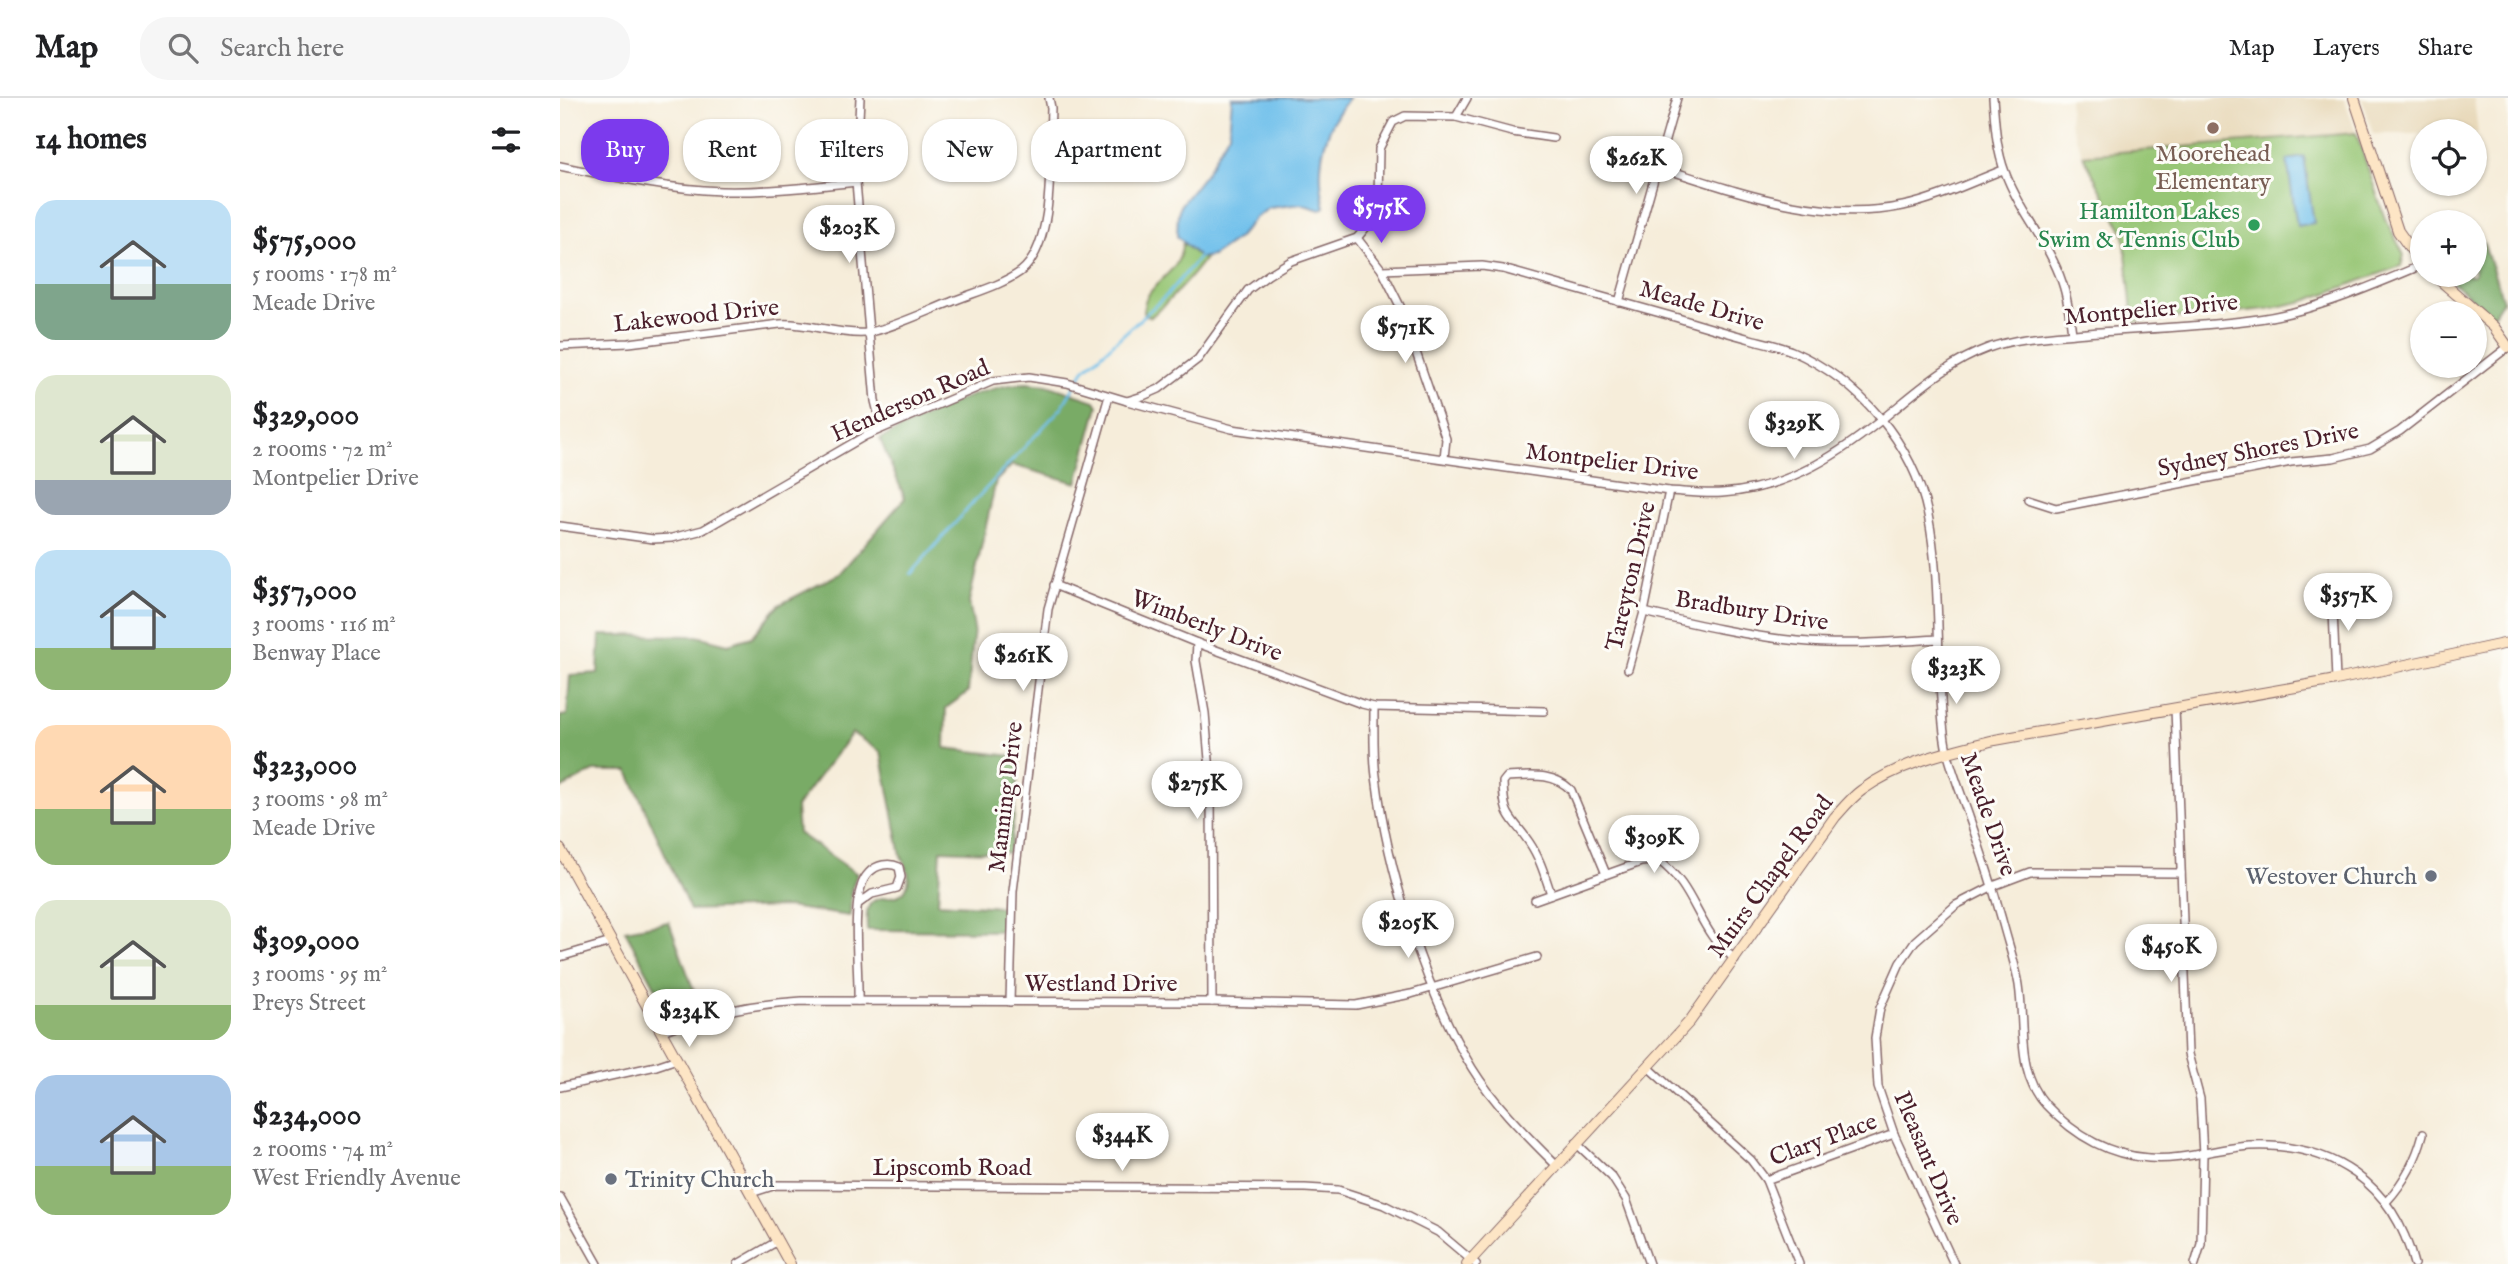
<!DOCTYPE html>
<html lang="en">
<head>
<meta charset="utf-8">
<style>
  body { margin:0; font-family:"IM FELL English",serif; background:#f6f6f6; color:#202124; height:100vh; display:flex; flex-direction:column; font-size:26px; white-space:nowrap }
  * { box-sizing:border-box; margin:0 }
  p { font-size:23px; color:#757577 }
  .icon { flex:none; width:38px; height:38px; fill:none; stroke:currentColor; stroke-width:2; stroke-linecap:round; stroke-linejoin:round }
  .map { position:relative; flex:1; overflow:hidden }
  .drawer { display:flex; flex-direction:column; background:#fff; width:560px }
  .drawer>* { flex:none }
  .banner { position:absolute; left:21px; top:21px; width:665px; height:63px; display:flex; gap:14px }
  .fabs { position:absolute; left:1850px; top:21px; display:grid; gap:14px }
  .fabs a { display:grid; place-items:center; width:77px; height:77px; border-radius:50%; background:#fff; box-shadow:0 2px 5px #0004; font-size:35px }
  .price { position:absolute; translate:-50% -60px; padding:0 16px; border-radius:24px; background:#fff; color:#222; font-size:23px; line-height:46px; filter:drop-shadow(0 2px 4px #0008) }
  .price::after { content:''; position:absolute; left:50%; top:42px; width:21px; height:16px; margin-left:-10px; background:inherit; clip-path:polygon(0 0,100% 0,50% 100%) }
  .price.on { background:#7c3aed; color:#fff }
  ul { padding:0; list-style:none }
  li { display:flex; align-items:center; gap:21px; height:175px; padding:0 35px }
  li span { display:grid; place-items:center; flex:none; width:196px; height:140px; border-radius:21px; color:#555 }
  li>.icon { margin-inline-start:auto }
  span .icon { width:84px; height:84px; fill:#fffc; stroke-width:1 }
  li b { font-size:30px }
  h2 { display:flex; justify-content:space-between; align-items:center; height:84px; padding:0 35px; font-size:30px }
  .pill { padding:0 24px; border-radius:28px; background:#fff; box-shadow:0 2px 5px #0004; font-size:24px; line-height:63px }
  .pill.on { background:#7c3aed; color:#fff }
  header { display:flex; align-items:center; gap:42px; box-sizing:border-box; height:98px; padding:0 35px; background:#fff; border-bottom:2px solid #e0e0e0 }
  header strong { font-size:33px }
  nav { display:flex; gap:38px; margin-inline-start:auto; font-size:24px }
  .search { width:490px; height:63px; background:#f6f6f6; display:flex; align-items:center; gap:18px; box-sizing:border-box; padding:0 24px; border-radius:28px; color:#757577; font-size:26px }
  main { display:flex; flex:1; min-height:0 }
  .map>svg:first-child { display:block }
  .built { fill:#e8d9ba }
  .green { fill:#97c675; stroke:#707250; stroke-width:2 }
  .forest { fill:#79ab66; stroke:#626548; stroke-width:2 }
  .water { fill:#6fc0eb; stroke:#5c708b; stroke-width:2 }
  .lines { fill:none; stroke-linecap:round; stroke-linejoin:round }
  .stream { stroke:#6fc0eb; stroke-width:2.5 }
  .street-casing { stroke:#866768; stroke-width:10 }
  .secondary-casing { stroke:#866768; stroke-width:12 }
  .street { stroke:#fff; stroke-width:7 }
  .secondary { stroke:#fde5c5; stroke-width:10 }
  .education-dot { fill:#8d6e63; stroke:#fdfcf7; stroke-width:2.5 }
  .leisure-dot { fill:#2e9e5b; stroke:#fdfcf7; stroke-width:2.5 }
  .worship-dot { fill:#6b7280; stroke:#fdfcf7; stroke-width:2.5 }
  .labels { text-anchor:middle; stroke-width:6; stroke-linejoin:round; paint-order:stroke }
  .education-label { font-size:24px; fill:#785e54; stroke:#fdfcf7 }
  .leisure-label { font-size:24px; fill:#27864d; stroke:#fdfcf7; text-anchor:end }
  .street-label { font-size:24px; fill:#4a1f2b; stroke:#fdfcf7 }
  .worship-label { font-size:24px; fill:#5b616d; stroke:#fdfcf7; text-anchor:end }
</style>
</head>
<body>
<header>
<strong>Map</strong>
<div class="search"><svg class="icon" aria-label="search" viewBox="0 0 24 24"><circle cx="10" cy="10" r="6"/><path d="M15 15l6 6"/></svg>Search here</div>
<nav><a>Map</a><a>Layers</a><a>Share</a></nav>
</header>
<main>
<section class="drawer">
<h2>14 homes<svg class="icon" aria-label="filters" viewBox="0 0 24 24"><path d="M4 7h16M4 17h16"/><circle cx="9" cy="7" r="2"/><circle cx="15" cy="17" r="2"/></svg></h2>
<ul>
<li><span style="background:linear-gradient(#bfe0f5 60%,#7fa58c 0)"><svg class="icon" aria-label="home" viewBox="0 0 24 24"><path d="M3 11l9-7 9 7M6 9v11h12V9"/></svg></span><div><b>$575,000</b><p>5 rooms · 178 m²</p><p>Meade Drive</p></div></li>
<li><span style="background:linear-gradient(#dfe7d0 75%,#9aa5b1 0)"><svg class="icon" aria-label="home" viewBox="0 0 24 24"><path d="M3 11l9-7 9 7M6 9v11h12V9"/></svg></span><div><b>$329,000</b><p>2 rooms · 72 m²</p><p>Montpelier Drive</p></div></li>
<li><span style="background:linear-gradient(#bfe0f5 70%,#8fb573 0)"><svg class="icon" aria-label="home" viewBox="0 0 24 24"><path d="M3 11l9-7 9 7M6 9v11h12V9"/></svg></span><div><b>$357,000</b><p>3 rooms · 116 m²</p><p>Benway Place</p></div></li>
<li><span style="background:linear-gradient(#ffd9b3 60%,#8fb573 0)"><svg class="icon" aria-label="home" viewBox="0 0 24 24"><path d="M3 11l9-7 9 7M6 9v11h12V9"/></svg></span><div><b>$323,000</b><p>3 rooms · 98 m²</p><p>Meade Drive</p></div></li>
<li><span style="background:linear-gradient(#dfe7d0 75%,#8fb573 0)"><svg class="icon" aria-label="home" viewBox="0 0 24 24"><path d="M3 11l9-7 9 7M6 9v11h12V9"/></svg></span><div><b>$309,000</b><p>3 rooms · 95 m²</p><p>Preys Street</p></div></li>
<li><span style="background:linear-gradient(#a9c7e8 65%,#8fb573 0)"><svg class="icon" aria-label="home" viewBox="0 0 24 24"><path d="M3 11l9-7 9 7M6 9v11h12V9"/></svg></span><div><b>$234,000</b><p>2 rooms · 74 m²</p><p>West Friendly Avenue</p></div></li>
</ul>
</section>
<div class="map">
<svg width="1948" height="1166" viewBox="0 0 1948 1166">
  <rect width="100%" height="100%" fill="#fdfcf7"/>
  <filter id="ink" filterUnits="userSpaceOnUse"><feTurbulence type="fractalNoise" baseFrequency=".0143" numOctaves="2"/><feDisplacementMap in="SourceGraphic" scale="14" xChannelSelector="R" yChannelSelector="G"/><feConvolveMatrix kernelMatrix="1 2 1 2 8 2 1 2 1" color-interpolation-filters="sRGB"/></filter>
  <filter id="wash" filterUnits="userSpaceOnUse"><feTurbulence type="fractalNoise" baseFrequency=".00686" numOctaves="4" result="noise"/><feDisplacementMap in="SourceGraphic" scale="28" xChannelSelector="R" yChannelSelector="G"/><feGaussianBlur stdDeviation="1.57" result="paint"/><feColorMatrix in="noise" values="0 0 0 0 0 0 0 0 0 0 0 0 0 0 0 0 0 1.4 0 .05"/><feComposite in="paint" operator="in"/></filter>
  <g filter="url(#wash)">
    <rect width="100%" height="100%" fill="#f6edda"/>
    <g class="built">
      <polygon points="1509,0 1784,0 1796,35 1523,57 1510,25"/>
      <polygon points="1802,0 1914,0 1918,35 1915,35 1914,33 1862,33 1862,36 1813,36"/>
    </g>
    <g class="green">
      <polygon points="1796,35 1824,118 1844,157 1841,168 1745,203 1707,211 1573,224 1564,136 1523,57"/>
      <path d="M623,145L639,159H646C630,182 612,200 591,219L585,217C578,196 606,181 616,166C620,161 621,151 623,145Z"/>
    </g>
    <g class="forest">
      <polygon points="1923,144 1943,202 1933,218 1884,177 1914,177 1915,150"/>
      <path d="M467,285L487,287L535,303L538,308L517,385L452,367L436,383L409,504L414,530L408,594L386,610L385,650L460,659L450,755L381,752L378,805L443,809L442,833L307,832C307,824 305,812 311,805C322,794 343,806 348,785C350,774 346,767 341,758L321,654L292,635L236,709L238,735L297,776L291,793L290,818L227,809L130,812L68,673H34L0,691V618L7,617L10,577L38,575L40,537L137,538L168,546L192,539L219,507L279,476L345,400L320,341C366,319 415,288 467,285Z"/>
      <polygon points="109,824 139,907 113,913 106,909 65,832"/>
    </g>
    <g class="water">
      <path d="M672,0H789C763,32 755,69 765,109L760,112L741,106L709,110L695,120L678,140L652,158L640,160L617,138L618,116L620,108L646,75L669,35Z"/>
      <polygon points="1744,59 1754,125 1737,128 1727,62"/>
    </g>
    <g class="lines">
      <polyline class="stream" points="350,476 420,397 502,309 524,272 608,196 641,157"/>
    </g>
  </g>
  <g filter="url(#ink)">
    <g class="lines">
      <defs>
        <g id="street">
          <polyline points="300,0 296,84 315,303 322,330"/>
          <path d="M1433,0C1435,25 1436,51 1445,74C1459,113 1489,145 1502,184C1508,201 1510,218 1512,236"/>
          <polyline points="896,19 907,0"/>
          <path d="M0,68C53,79 107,91 161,93C206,94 251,89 296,84"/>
          <path d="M1099,69C1178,94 1260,125 1343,108C1377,101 1411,84 1443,72"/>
          <polyline points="797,140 822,172 840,208 886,341 884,360"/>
          <path d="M822,172L922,168L943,171C1001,187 1060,204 1118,220C1143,228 1168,235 1194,242C1206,245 1220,248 1232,253C1298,282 1353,344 1368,417C1379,471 1377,528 1380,582C1381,605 1382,630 1387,653C1392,673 1400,693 1407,713C1421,753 1434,792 1445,833C1450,851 1456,869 1459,887C1465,927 1456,974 1486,1007C1514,1037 1547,1057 1589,1060C1623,1063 1656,1050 1690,1048C1772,1044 1834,1086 1854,1166"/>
          <polyline points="1059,204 1117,0"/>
          <path d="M0,248L69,245L220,226C248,224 277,237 305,235C325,233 370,212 391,204C413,195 440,188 460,174C497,147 489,53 491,10L489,0"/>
          <path d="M567,303L672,331L1109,393C1127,394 1144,396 1162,395C1228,391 1282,355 1331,314C1362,289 1390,264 1428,250C1459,239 1494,238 1527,235C1581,231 1637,229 1691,222C1750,215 1807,190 1862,167"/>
          <polyline points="1468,401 1496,410 1731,364 1773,360 1810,351 1840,333 1948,249"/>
          <polyline points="0,428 93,441 112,440 143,432 305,338 433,283 469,279 507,285 567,303 583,298 599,291 638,261 688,192 708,177 731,163 797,140 814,120 818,101 819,51 833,24 845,18 896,19 952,34 993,40"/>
          <polyline points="494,487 637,545 802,606 814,609 984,613"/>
          <polyline points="1772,489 1776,582"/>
          <path d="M1084,514C1135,526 1186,538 1238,543C1284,548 1332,544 1378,541"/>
          <polyline points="637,545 636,563 645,615 651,685 652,904"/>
          <polyline points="1068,571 1084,514 1109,393"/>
          <path d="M814,609C814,632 813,656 816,678C827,771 864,891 912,970C935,1007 966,1037 996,1067"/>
          <polyline points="1615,610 1628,956 1640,1001 1643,1057 1641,1146 1635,1166"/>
          <path d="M991,796C985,778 980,760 969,744C950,716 944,722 943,684L947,679C971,678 993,674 1011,692L1046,776"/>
          <path d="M975,802L1081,764L1098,762C1128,784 1133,810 1152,838C1158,847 1168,854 1175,862"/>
          <path d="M298,806L312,796L337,790L341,779L339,769C333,766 329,766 323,767C312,769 304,778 301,789C292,814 299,873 298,903"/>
          <polyline points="0,859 51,844"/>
          <polyline points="450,904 453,793 488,511 549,298"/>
          <path d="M102,933C149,915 191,906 242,903L652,904L796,907L851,896L977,859"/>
          <polyline points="1088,969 1191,1062 1206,1082 1239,1166"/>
          <polyline points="0,989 96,968 117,961"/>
          <polyline points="1016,1045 1052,1079 1066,1101 1089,1166"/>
          <polyline points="1206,1082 1334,1036"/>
          <polyline points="191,1095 216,1087 745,1090 778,1092 824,1107 878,1134 916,1166"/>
          <polyline points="0,1099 38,1166"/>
          <path d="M1827,1103C1845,1083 1856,1063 1863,1036"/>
          <polyline points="178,1166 218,1143"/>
          <polyline points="1394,1166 1334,1036 1318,989 1315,940 1320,910 1340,865 1355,843 1396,807 1433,788 1470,774 1621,775"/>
        </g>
        <g id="secondary">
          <polyline points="1794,0 1838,133 1862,167"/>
          <polyline points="1874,177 1934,229 1948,249"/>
          <polyline points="0,751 230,1166"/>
          <path d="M907,1166L1130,923L1275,719C1284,709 1292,699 1302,692C1340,664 1391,653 1435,642L1776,582L1948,545"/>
        </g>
      </defs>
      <use href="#street" class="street-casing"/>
      <use href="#secondary" class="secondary-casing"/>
      <use href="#street" class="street"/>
      <use href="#secondary" class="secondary"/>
    </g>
  </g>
  <circle class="education-dot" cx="1653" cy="30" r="7"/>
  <circle class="leisure-dot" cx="1694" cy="127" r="7"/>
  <g class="worship-dot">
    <circle cx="1871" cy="778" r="7"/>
    <circle cx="51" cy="1081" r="7"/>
  </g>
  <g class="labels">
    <g class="education-label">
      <text x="1653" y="63">Moorehead<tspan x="1653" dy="28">Elementary</tspan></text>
    </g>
    <g class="leisure-label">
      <text x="1680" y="121">Hamilton Lakes<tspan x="1680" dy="28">Swim &amp; Tennis Club</tspan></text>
    </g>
    <g class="street-label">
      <text transform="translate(1142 207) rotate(16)" y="8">Meade Drive</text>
      <text transform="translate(1591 211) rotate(-5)" y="8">Montpelier Drive</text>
      <text transform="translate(136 217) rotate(-6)" y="8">Lakewood Drive</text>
      <text transform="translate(350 302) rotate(-24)" y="8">Henderson Road</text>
      <text transform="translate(1698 351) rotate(-11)" y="8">Sydney Shores Drive</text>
      <text transform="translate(1052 363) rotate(7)" y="8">Montpelier Drive</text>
      <text transform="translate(1070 478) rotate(-77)" y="8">Tareyton Drive</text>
      <text transform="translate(1192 512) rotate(9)" y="8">Bradbury Drive</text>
      <text transform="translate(647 527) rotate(21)" y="8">Wimberly Drive</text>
      <text transform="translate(445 699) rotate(-83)" y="8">Manning Drive</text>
      <text transform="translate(1429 716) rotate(71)" y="8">Meade Drive</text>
      <text transform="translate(1210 778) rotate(-54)" y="8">Muirs Chapel Road</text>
      <text x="541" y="893">Westland Drive</text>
      <text transform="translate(1263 1041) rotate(-20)" y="8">Clary Place</text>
      <text transform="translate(1369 1060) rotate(67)" y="8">Pleasant Drive</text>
      <text x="392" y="1077">Lipscomb Road</text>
    </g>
    <g class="worship-label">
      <text x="1857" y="786">Westover Church</text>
      <text x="65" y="1089" text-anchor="start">Trinity Church</text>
    </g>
  </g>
</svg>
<div class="fabs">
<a><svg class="icon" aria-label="locate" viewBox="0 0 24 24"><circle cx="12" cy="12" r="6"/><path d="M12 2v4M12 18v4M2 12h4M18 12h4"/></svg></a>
<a>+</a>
<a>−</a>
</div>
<b class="price" style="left:1076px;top:98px">$262K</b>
<b class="price on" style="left:821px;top:147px">$575K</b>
<b class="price" style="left:289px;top:167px">$203K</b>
<b class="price" style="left:845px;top:267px">$571K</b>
<b class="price" style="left:1234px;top:363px">$329K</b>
<b class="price" style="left:1788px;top:535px">$357K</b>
<b class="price" style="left:463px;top:595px">$261K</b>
<b class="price" style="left:1396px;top:608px">$323K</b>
<b class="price" style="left:637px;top:723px">$275K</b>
<b class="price" style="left:1094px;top:777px">$309K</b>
<b class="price" style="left:848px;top:862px">$205K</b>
<b class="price" style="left:1611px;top:886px">$450K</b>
<b class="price" style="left:129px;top:951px">$234K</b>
<b class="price" style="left:562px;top:1075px">$344K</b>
<div class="banner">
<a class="pill on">Buy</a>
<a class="pill">Rent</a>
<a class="pill">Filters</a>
<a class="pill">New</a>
<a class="pill">Apartment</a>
</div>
</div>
</main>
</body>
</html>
